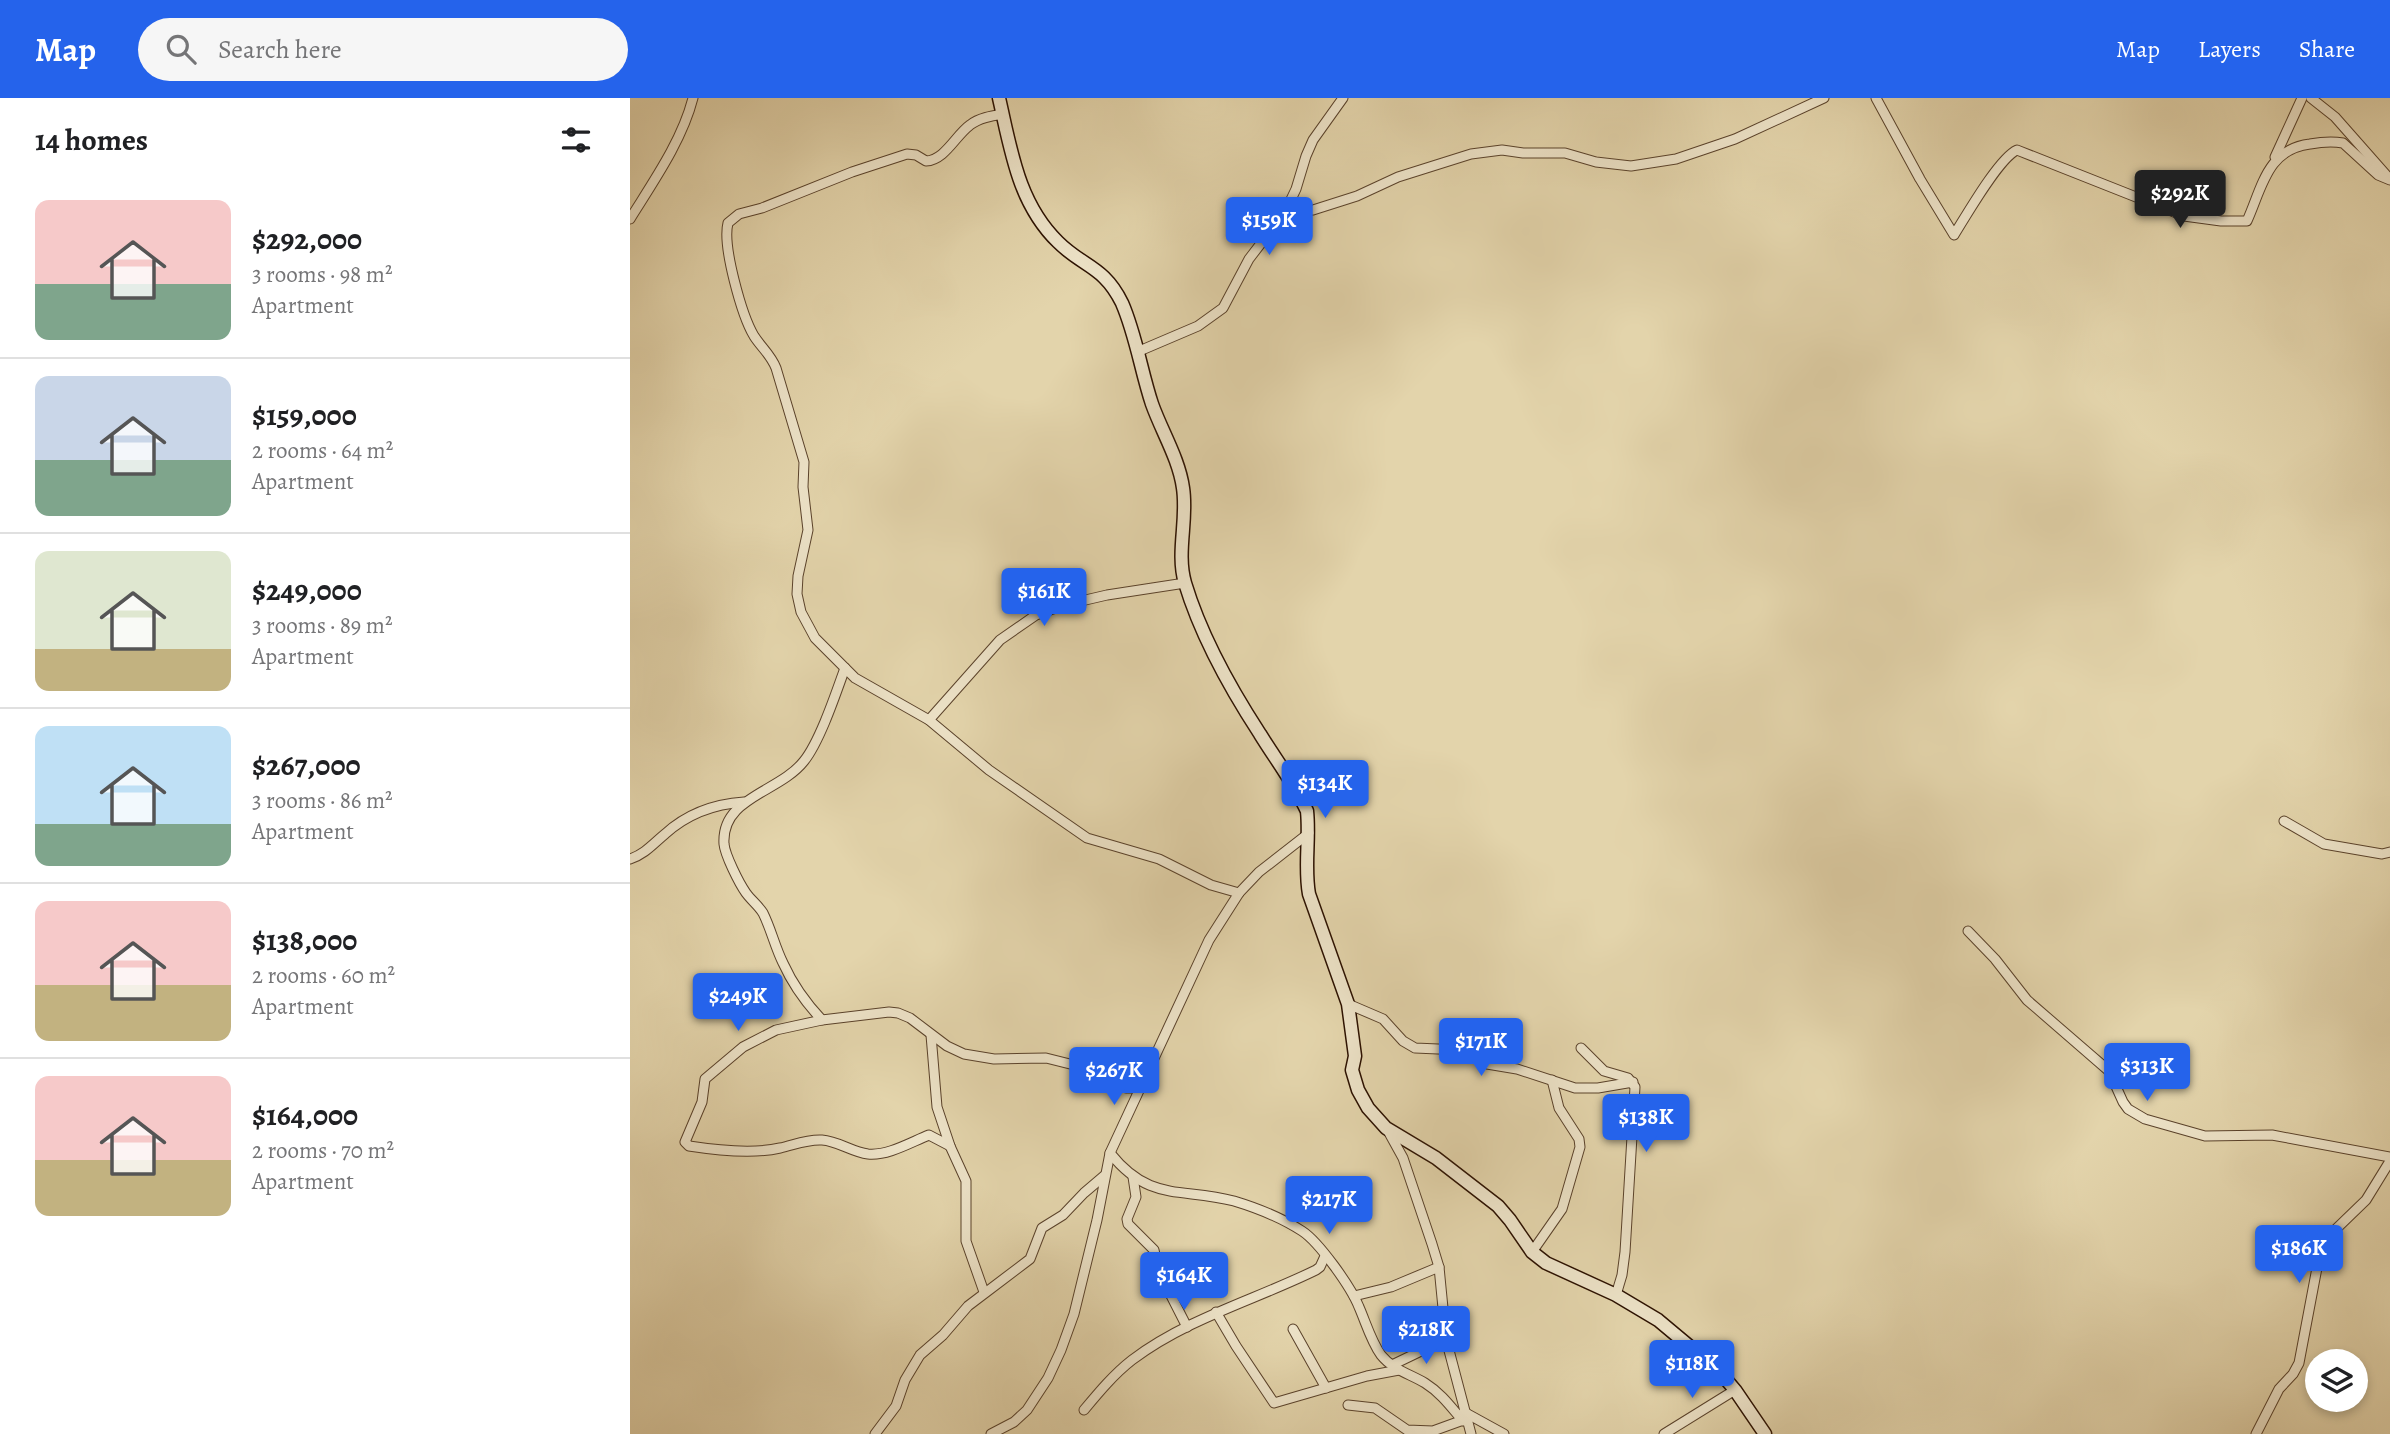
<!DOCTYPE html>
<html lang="en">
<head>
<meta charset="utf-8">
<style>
  body { margin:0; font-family:Alegreya,serif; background:#f6f6f6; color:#202124; height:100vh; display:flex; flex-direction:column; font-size:26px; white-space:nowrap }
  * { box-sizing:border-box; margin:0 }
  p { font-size:23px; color:#757577 }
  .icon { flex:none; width:38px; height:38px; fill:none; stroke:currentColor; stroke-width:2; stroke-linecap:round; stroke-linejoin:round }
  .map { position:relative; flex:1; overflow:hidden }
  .panel { display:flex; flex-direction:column; background:#fff; width:630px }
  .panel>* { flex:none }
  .tools { position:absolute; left:1675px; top:1251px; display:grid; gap:14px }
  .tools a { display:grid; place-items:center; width:63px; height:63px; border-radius:50%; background:#fff; box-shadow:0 4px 10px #0003; font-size:35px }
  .price { position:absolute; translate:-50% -60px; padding:0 16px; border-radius:7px; background:#2563eb; color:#fff; font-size:23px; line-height:46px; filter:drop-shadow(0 2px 4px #0008) }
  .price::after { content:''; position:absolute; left:50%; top:42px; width:21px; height:16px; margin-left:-10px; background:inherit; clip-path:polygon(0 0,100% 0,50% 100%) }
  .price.selected { background:#222; color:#fff }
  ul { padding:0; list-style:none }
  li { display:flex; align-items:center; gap:21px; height:175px; padding:0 35px }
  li+li { border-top:2px solid #e0e0e0 }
  li span { display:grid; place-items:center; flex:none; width:196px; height:140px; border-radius:14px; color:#555 }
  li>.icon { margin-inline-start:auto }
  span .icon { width:84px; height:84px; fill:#fffc; stroke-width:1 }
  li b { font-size:30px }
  h2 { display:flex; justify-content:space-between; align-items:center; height:84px; padding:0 35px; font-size:30px }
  header { display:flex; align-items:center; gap:42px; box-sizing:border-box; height:98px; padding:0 35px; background:#2563eb; color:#fff }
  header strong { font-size:33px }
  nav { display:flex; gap:38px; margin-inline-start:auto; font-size:24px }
  .search { width:490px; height:63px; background:#f6f6f6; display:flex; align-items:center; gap:18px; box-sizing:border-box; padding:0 24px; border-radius:38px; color:#757577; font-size:26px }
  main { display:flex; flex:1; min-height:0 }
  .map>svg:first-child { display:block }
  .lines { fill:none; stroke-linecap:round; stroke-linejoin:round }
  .street-casing { stroke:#5a422b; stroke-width:11 }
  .secondary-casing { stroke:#2c1100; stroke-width:15 }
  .street { stroke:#ede3c8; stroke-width:9 }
  .secondary { stroke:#ede3c8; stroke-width:12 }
</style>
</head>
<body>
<header>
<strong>Map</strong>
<div class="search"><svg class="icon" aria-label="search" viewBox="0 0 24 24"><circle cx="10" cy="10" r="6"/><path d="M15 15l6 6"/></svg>Search here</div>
<nav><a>Map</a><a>Layers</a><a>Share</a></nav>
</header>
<main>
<section class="panel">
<h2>14 homes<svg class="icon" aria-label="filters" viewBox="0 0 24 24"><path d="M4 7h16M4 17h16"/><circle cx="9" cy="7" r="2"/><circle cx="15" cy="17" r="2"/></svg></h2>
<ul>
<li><span style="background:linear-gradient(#f6c9c9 60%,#7fa58c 0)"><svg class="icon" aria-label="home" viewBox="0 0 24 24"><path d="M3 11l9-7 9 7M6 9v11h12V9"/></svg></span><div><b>$292,000</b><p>3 rooms · 98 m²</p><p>Apartment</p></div></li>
<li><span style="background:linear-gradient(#c9d6e8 60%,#7fa58c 0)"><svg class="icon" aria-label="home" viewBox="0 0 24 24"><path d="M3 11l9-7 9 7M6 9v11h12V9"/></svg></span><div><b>$159,000</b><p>2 rooms · 64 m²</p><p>Apartment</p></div></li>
<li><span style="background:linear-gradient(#dfe7d0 70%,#c2b280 0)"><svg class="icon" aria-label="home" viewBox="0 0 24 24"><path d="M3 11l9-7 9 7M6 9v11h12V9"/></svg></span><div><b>$249,000</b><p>3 rooms · 89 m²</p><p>Apartment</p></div></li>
<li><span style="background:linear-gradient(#bfe0f5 70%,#7fa58c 0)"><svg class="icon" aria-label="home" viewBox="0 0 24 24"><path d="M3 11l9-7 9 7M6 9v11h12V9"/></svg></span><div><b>$267,000</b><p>3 rooms · 86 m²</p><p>Apartment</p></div></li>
<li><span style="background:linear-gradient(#f6c9c9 60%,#c2b280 0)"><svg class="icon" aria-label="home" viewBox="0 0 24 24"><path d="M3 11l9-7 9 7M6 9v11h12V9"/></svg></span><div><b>$138,000</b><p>2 rooms · 60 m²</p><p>Apartment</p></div></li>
<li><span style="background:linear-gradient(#f6c9c9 60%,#c2b280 0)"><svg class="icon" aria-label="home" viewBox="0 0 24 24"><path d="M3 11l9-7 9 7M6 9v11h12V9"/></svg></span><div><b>$164,000</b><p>2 rooms · 70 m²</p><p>Apartment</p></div></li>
</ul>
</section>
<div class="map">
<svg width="1760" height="1336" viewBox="0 0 1760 1336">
  <rect width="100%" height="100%" fill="#e3d4ab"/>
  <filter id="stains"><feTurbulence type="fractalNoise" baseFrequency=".00286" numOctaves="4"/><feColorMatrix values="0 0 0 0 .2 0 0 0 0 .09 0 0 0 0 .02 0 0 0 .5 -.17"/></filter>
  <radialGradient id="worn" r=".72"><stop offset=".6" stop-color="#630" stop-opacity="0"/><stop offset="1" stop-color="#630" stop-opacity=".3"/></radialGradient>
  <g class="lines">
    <defs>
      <g id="street">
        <path d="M1246,0L1290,81L1324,137C1336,118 1369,60 1387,52L1554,118L1591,123H1617C1632,90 1637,51 1680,46C1691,44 1702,43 1713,45L1748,77L1760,82"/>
        <polyline points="1681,0 1705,19 1758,79"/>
        <path d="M373,16C361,18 349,20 340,27C325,38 315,62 296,63L286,57L277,56L222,74L132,110L109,116L98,125C92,148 112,218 124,238C131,249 141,257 146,270L174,364L173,389L178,432L168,478L167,496L171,514L185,540L225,580L299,622L359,672L457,740L529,761L581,787L609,795"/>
        <polyline points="1645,59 1672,0"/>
        <polyline points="655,114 683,112 727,98 768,79 841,56 872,52 893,55 935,55 966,64 1001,68 1046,61 1105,41 1194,0"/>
        <path d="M0,121C23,84 52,43 63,0"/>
        <polyline points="507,254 568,228 593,210 619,161 655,114 666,91 676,58 683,42 713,0"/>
        <polyline points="299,622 370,542 406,517 434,507 477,497 555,485"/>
        <polyline points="1654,723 1694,746 1752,756 1760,754"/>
        <path d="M0,761C15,756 23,746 35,736C58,715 84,706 114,704"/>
        <polyline points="1338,833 1365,861 1397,902 1479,973 1493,1004 1498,1011 1515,1021 1575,1038 1642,1037 1760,1059"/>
        <polyline points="718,906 753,921 773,943 785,950 831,952 857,966 887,971 945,990 968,990 1003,984"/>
        <path d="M192,922C176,905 162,885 153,865C145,849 141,831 133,815C128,807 121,802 116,795C109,785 95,757 94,746C91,699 149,695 174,663C190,643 206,595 215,570"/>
        <polyline points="301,937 307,1009 320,1048 336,1083 336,1143 354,1194"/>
        <polyline points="951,950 974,973 998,980 1005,989 995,1154 992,1177 986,1197"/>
        <polyline points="757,1031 773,1060 802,1146 809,1169 816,1241 841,1336"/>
        <path d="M320,1048L299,1037C281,1044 258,1058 238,1056C222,1054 208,1043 192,1042C177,1041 164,1047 150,1050C124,1056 85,1052 59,1048L55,1044L72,1004L75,981L113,949L146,932L192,922L259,914L268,915L280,920L317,948L334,956L364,961L416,960L444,967L496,990H509"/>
        <path d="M480,1055C520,1105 551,1089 604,1103C627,1110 652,1120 672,1133C689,1144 721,1189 729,1209C736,1225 741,1243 751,1257C763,1272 780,1276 795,1285C811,1295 821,1309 833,1323"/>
        <polyline points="503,1079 506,1099 497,1121 498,1126 524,1152 529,1174 557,1229"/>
        <polyline points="902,1154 932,1111 950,1049 949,1041 929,1010 922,982"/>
        <polyline points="724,1198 761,1189 809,1169"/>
        <polyline points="586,1214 606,1248 644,1305 737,1278 769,1272"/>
        <polyline points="663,1231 696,1290"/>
        <polyline points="762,1267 816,1241"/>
        <polyline points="718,1307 745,1310 777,1332 803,1333 836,1321"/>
        <path d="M454,1312C469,1294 484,1276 502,1262C558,1220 625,1202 686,1172L690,1169L695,1158"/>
        <polyline points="834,1314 874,1336"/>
        <polyline points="245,1336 266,1308 275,1282 290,1257 313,1237 338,1208 400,1161 412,1130 433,1117 454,1095 474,1078"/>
        <polyline points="361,1336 384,1324 397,1312 418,1280 431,1252 444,1216 467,1122 480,1055 579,842 609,795 629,774 679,735"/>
        <polyline points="1034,1336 1105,1292"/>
        <polyline points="1626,1336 1649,1291 1663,1276 1669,1265 1690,1154 1706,1131 1736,1102 1760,1063"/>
      </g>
      <path id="secondary" d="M369,0C381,52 388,105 428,144C453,169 474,168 492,205C506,237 511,273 522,306C532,334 549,361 553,390C558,422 546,454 555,485C571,538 600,590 630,636C646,662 664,685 677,713C680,741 674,769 679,796L718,906L725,958L722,972L728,992L738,1010L756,1030L806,1060L868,1108L880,1122L902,1154L916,1165L986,1197L1028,1222L1089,1273L1105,1292L1135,1336"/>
    </defs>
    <use href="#street" class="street-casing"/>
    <use href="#secondary" class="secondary-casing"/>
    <use href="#street" class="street"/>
    <use href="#secondary" class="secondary"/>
  </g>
  <rect width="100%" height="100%" filter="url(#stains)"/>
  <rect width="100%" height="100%" fill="url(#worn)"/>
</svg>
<div class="tools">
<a><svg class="icon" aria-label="layers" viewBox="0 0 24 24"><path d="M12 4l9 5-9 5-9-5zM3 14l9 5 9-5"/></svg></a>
</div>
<b class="price selected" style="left:1550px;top:132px">$292K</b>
<b class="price" style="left:639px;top:159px">$159K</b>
<b class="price" style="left:414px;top:530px">$161K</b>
<b class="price" style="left:695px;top:722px">$134K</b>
<b class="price" style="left:108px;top:935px">$249K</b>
<b class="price" style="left:851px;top:980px">$171K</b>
<b class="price" style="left:1517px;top:1005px">$313K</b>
<b class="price" style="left:484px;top:1009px">$267K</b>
<b class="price" style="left:1016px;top:1056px">$138K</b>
<b class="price" style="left:699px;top:1138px">$217K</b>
<b class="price" style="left:1669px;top:1187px">$186K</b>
<b class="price" style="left:554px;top:1214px">$164K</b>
<b class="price" style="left:796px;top:1268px">$218K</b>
<b class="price" style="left:1062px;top:1302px">$118K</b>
</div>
</main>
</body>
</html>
